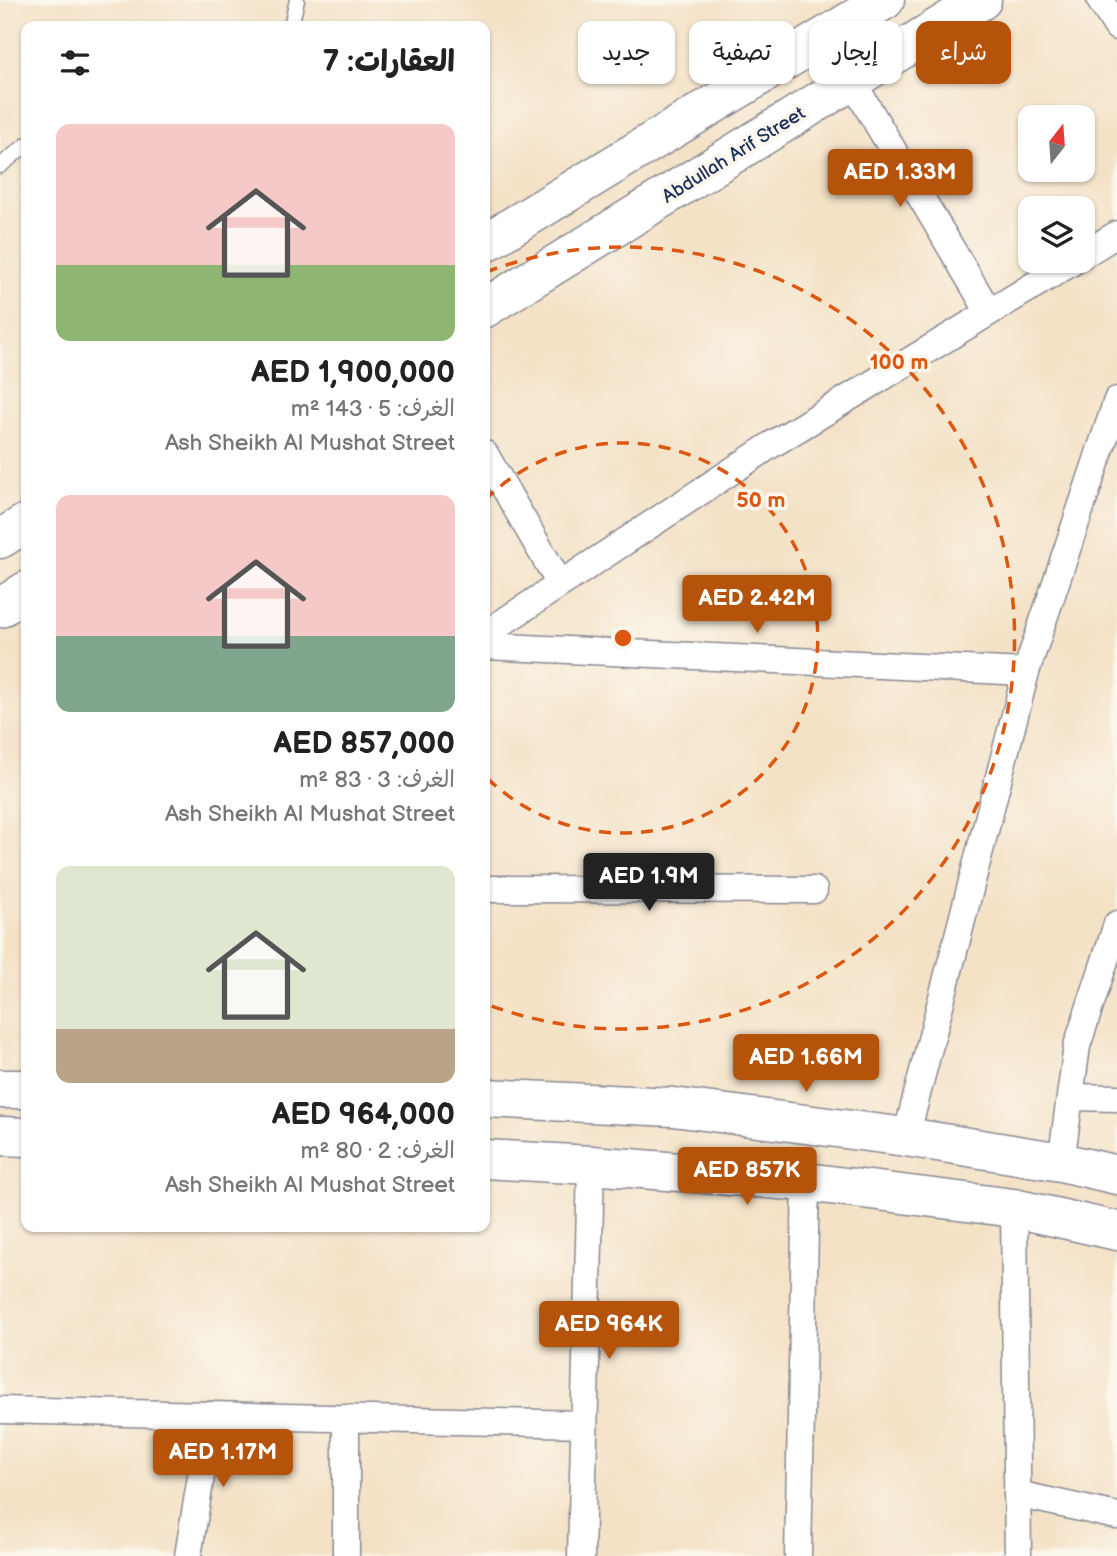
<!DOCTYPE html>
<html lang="ar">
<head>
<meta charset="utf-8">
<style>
  body { margin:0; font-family:"Balsamiq Sans","Playpen Sans Arabic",sans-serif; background:#f2f2f2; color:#222; direction:rtl; height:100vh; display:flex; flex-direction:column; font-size:26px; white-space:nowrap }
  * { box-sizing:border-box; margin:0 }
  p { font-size:23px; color:#767676 }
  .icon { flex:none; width:38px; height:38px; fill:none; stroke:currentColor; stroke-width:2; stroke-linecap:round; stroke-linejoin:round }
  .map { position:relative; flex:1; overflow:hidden; direction:ltr }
  .sheet { position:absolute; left:21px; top:21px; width:469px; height:1211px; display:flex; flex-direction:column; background:#fff; border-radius:14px; box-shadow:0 2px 5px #0004; direction:rtl }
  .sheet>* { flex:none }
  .top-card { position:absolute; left:511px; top:21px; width:500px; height:63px; direction:rtl; display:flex; gap:14px }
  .needle { width:46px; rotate:17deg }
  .controls { position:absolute; left:1018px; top:105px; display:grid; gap:14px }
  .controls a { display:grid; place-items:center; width:77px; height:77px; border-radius:14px; background:#fff; box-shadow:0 2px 5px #0004; font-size:35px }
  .price { position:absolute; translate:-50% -60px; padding:0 16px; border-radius:7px; background:#b45309; color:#fff; font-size:23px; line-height:46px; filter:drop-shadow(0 2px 4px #0008) }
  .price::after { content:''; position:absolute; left:50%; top:42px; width:21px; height:16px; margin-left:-10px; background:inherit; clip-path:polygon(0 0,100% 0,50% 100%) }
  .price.current { background:#222; color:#fff }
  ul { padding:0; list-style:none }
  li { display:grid; align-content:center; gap:14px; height:371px; padding:0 35px }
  li span { display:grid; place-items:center; height:217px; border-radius:14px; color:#555 }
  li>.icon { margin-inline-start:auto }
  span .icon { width:126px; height:126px; fill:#fffc; stroke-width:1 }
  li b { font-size:30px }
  h2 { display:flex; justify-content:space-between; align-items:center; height:84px; padding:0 35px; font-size:30px }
  .pill { padding:0 24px; border-radius:14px; background:#fff; box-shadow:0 2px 5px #0004; font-size:24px; line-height:63px }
  .pill.current { background:#b45309; color:#fff }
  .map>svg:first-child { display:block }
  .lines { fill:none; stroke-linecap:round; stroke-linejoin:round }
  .lane-casing { stroke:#888892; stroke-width:17 }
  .street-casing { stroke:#888892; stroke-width:29 }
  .secondary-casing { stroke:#888892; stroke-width:41 }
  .primary-casing { stroke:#888892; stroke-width:41 }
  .lane { stroke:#fff; stroke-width:14 }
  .street { stroke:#fff; stroke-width:26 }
  .secondary { stroke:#fff; stroke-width:38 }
  .primary { stroke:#fff; stroke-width:38 }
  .ring { fill:none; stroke:#de5710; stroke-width:3.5; stroke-dasharray:12 9 }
  .labels { text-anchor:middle; stroke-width:7; stroke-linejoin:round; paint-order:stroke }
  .street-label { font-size:19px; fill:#1b2f5e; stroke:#fbf7ec }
  .centre { fill:#de5710; stroke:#fbf7ec; stroke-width:3.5 }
  .ring-label { font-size:21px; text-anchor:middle; font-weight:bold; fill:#de5710; stroke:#fbf7ec; stroke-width:7; stroke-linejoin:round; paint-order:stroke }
</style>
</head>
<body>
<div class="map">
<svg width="1117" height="1556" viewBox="0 0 1117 1556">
  <rect width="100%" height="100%" fill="#fbf7ec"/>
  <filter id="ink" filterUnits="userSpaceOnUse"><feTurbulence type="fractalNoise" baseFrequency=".0143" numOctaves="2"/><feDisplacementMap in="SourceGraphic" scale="14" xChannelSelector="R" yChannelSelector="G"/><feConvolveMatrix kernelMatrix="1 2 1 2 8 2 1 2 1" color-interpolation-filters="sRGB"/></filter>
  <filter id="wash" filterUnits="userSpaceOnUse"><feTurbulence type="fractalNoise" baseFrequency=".00686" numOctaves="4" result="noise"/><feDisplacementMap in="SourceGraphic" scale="28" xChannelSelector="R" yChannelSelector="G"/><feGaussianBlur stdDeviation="1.57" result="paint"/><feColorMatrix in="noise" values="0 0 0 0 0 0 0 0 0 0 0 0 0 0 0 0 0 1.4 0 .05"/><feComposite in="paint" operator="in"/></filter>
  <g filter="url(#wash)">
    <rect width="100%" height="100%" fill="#f4e2c7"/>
  </g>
  <g filter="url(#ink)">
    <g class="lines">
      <defs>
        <g id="lane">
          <polyline points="291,26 297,0"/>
          <polyline points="0,166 26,145"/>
        </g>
        <g id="street">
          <polyline points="1100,0 1117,27"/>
          <polyline points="852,81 989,312"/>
          <polyline points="1083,255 1117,234"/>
          <polyline points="485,454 560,584"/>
          <polyline points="485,634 771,445 1074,261"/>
          <polyline points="485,646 1026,672"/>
          <polyline points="485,889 814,890"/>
          <polyline points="1071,1097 1117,1098"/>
          <polyline points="906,1137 1026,672 1117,400"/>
          <polyline points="1061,1162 1077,1046 1117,924"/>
          <polyline points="1014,1208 1018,1556"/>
          <polyline points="0,1410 583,1424"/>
          <polyline points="1017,1494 1117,1516"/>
          <polyline points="188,1556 211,1415"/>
          <polyline points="346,1556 346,1418"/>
          <polyline points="581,1556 591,1165"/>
          <polyline points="798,1556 806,1182"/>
        </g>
        <g id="secondary">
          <polyline points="0,1089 26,1089"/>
          <polyline points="485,1098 673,1107 906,1137 1061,1162 1117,1175"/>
          <polyline points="0,1136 26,1137"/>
          <polyline points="485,1159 591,1165 806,1182 1014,1208 1117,1231"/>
        </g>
        <g id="primary">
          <polyline points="485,243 885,0"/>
          <polyline points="485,308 982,0"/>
          <polyline points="0,539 26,523"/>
          <polyline points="0,608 26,591"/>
        </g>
      </defs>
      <use href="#lane" class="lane-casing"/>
      <use href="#street" class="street-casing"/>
      <use href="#secondary" class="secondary-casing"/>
      <use href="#primary" class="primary-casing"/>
      <use href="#lane" class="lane"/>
      <use href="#street" class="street"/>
      <use href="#secondary" class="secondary"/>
      <use href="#primary" class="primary"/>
    </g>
  </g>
  <g class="ring">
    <path d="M485 500A195 195 0 1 1 485 776"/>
    <path d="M486 272A391 391 0 1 1 486 1004"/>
  </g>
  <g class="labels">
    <g class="street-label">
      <text transform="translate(733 154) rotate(-32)" y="7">Abdullah Arif Street</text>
    </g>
  </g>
  <circle cx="623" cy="638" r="10" class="centre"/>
  <g class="ring-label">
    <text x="899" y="369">100 m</text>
    <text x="761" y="507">50 m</text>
  </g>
</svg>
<div class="controls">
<a><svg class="needle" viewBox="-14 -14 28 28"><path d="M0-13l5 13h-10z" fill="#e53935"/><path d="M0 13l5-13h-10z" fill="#767676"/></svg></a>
<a><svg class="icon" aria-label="layers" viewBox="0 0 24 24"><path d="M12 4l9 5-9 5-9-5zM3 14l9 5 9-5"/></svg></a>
</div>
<b class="price" style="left:900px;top:209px">AED 1.33M</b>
<b class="price" style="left:757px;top:635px">AED 2.42M</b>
<b class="price current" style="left:649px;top:913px">AED 1.9M</b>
<b class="price" style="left:806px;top:1094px">AED 1.66M</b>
<b class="price" style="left:747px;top:1207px">AED 857K</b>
<b class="price" style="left:609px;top:1361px">AED 964K</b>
<b class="price" style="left:223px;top:1489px">AED 1.17M</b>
<div class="top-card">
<a class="pill current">شراء</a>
<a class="pill">إيجار</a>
<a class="pill">تصفية</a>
<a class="pill">جديد</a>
</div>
<section class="sheet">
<h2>العقارات: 7<svg class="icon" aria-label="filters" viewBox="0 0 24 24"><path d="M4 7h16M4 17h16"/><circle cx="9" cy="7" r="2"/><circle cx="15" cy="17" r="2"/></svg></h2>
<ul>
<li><span style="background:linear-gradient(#f6c9c9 65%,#8fb573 0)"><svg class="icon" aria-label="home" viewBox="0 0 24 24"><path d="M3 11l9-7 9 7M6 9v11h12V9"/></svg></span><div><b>AED 1,900,000</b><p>الغرف: 5 · 143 m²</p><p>Ash Sheikh Al Mushat Street</p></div></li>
<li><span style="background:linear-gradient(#f6c9c9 65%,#7fa58c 0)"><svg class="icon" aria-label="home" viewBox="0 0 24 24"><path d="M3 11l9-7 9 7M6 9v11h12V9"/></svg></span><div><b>AED 857,000</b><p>الغرف: 3 · 83 m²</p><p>Ash Sheikh Al Mushat Street</p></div></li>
<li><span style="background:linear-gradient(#dfe7d0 75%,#b9a48a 0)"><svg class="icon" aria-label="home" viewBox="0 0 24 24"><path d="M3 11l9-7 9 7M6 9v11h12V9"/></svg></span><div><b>AED 964,000</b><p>الغرف: 2 · 80 m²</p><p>Ash Sheikh Al Mushat Street</p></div></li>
</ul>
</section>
</div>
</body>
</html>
